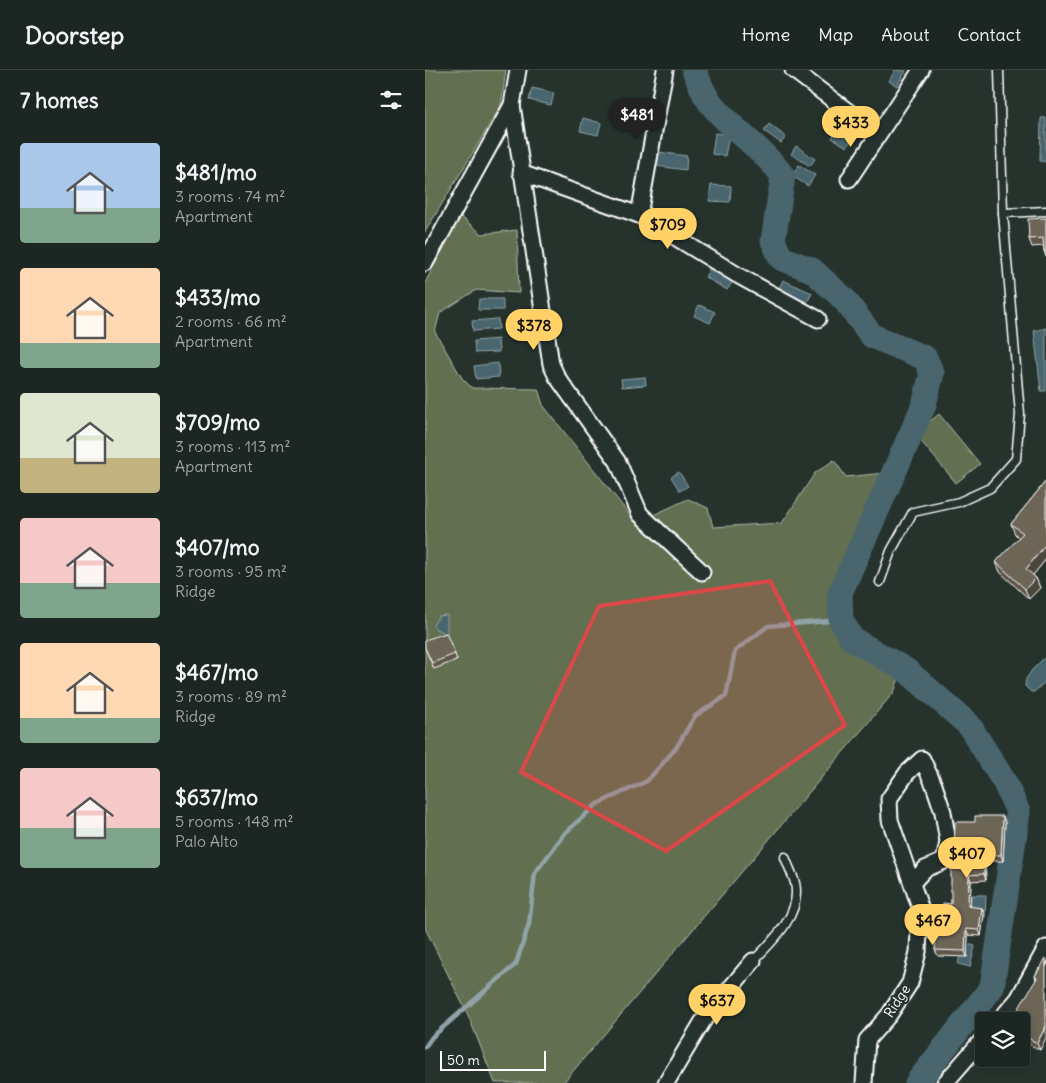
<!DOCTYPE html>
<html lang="en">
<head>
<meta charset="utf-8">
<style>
  body { margin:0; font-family:Delius,sans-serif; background:#29322f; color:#f1f3f6; height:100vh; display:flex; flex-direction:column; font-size:19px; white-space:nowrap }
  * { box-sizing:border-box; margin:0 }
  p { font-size:16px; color:#a0a5a5 }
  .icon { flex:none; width:28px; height:28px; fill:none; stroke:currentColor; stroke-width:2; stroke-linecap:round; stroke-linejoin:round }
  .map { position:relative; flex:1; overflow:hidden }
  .panel { display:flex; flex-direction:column; background:#1c2622; width:425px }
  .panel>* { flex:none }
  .tools { position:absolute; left:550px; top:942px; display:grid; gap:10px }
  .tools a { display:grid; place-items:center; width:55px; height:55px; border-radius:5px; background:#1c2622; box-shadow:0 2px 8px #0003,0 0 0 1px #3a4340; font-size:25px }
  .scale { position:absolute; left:15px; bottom:12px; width:106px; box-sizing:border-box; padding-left:5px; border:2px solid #fff; border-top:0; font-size:14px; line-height:18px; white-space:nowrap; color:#fff; -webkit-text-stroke:4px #26332d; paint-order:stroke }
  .price { position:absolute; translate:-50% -42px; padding:0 11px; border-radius:18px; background:#ffd166; color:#111; font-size:16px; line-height:32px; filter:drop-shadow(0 1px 2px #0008) }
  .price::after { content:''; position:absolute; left:50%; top:30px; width:15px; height:11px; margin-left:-8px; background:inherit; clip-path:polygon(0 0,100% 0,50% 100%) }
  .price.selected { background:#222; color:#fff }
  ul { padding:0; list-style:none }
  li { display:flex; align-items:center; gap:15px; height:125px; padding:0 20px }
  li span { display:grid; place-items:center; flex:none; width:140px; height:100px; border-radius:5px; color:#555 }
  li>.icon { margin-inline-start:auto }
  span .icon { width:60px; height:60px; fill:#fffc; stroke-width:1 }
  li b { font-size:21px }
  h2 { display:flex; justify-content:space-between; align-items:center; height:60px; padding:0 20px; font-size:21px }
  header { display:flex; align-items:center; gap:30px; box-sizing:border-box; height:70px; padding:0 25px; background:#1c2622; border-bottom:1px solid #3a4340 }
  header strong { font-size:24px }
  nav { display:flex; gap:28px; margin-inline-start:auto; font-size:18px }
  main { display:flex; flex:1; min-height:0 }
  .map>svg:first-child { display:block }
  .green { fill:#627051; stroke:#b0b8a8 }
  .water { fill:#48656e; stroke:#91a3a8 }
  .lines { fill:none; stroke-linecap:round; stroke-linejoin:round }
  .stream { stroke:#91a3a8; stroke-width:4.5 }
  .river { stroke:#48656e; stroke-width:25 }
  .service-casing { stroke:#fff; stroke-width:11 }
  .minor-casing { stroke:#fff; stroke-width:19 }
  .service { stroke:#26332d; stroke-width:8 }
  .minor { stroke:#26332d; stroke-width:15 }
  .wall { fill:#5e574a; stroke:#fff }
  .shaded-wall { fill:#4c473c; stroke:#fff }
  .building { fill:#6d6556; stroke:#fff }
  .marked { fill:#dc4848; fill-opacity:0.2; stroke:#dc4848; stroke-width:4; stroke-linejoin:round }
  .labels { text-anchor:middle; stroke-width:4; stroke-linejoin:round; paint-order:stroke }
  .street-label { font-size:14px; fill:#fff; stroke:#26332d }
</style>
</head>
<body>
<header>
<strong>Doorstep</strong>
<nav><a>Home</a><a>Map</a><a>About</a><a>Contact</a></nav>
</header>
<main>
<section class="panel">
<h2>7 homes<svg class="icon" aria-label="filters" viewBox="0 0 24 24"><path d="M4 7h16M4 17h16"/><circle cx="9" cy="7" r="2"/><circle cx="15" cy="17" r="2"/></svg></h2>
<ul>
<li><span style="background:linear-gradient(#a9c7e8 65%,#7fa58c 0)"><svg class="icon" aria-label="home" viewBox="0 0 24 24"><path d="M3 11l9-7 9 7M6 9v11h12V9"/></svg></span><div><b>$481/mo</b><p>3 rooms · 74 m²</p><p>Apartment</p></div></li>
<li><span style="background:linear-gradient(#ffd9b3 75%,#7fa58c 0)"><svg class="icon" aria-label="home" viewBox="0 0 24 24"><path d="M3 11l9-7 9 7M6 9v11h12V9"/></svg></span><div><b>$433/mo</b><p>2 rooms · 66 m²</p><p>Apartment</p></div></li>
<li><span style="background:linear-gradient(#dfe7d0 65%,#c2b280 0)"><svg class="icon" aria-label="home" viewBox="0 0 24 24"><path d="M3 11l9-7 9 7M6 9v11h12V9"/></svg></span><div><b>$709/mo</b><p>3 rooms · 113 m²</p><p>Apartment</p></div></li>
<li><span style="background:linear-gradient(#f6c9c9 65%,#7fa58c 0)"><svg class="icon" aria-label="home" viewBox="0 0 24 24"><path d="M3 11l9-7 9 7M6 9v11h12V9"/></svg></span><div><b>$407/mo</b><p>3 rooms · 95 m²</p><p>Ridge</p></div></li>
<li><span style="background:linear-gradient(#ffd9b3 75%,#7fa58c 0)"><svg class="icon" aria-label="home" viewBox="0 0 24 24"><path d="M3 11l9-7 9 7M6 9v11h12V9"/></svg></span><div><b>$467/mo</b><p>3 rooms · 89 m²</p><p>Ridge</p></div></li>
<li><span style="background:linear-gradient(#f6c9c9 60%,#7fa58c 0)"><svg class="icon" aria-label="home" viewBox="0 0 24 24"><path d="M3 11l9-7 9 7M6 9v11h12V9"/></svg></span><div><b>$637/mo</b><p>5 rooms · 148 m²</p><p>Palo Alto</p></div></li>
</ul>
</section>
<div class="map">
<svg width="621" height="1013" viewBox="0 0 621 1013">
  <rect width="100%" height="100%" fill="#26332d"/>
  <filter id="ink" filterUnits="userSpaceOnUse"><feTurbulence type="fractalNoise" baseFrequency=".02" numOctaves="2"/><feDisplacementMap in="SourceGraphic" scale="10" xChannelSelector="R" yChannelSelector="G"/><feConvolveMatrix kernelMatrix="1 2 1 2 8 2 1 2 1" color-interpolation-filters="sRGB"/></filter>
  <g filter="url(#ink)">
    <g class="green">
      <polygon points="0,0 81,0 76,36 0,162"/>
      <polygon points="35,146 57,164 92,160 94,223 51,220 15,243 10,262 37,308 47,318 113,319 118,335 211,453 263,429 283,438 288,457 357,453 390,403 409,390 421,407 469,402 415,523 416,550 427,570 474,608 469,622 138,1013 70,1013 43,945 0,858 0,213"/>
      <polygon points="514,344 555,394 531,413 490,364"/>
    </g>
    <g class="water">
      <polygon points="470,0 481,1 472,16 464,11"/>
      <polygon points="107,18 129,23 126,35 104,30"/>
      <polygon points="158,48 176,53 173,65 155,61"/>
      <polygon points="616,48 621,48 621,92 615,91"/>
      <polygon points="414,49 432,60 422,77 407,68 412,59 410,56"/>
      <polygon points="344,54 361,67 356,73 339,61"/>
      <polygon points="290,63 304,65 300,86 287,84"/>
      <polygon points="371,76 390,89 385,96 366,84"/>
      <polygon points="233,82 262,86 261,100 231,96"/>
      <polygon points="374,95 390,105 383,116 367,106"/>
      <polygon points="286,115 306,116 305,132 284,131"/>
      <polygon points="285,198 308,211 302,220 280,207"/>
      <polygon points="358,210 387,223 381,235 352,222"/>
      <polygon points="54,229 78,229 78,240 53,240"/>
      <polygon points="274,235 290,242 285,253 269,246"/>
      <polygon points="73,249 74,259 48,261 47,251"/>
      <polygon points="621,258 621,321 616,321 609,261"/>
      <polygon points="73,269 74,282 50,283 49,271"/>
      <polygon points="73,293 74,307 51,309 49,296"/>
      <polygon points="220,307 221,315 197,317 196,309"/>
      <polygon points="254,402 263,416 255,421 246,407"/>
      <polygon points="22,545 22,564 11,559 8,555 14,546"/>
      <polygon points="621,586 621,611 609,622 606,622 600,616 601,609 607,600"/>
      <polygon points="546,825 561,825 560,847 545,847"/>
      <polygon points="538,873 550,876 545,897 533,894"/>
    </g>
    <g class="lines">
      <polyline class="stream" points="0,977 7,967 91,894 104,854 110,803 140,763 172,734 222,711 251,678 270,646 301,626 310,581 343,556 416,550"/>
      <path class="river" d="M269,0C273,9 277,20 282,28C303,58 337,77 358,106L348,171L356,188L387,200L419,229L447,266L500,288L507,303L499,335L415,523L416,550L427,569L481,600L544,655L580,713L593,742L567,917L492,1013"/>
      <defs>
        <g id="service">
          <polyline points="578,143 621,141"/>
          <polyline points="455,512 466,481 488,442 534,432 565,418 591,389 595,344 578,143 574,0"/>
          <path d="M328,891C348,871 377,844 370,813C368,805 363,796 360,787"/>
        </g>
        <g id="minor">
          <polyline points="93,0 87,35 126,294 132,307 193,392 215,444 277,502"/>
          <polyline points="368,0 453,64"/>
          <polyline points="96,103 214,145 314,206 393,249"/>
          <polyline points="424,109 496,0"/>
          <polyline points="214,145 240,0"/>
          <polyline points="0,193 87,35"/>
          <polyline points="574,951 593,929 621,878"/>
          <polyline points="241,1013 278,951 328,891"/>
          <polyline points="439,1013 442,970 464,945 485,913 493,882 495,837 465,750 464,729 482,703 497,689 509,715 518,742 523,772 519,791 500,799 488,812"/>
          <polyline points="520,1013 559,968"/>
        </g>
      </defs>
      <use href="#service" class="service-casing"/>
      <use href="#minor" class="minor-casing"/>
      <use href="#service" class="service"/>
      <use href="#minor" class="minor"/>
    </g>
    <g class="wall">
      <polygon points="621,148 621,187 619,181 619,176 607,177 604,169"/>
      <polygon points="621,411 621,489 608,505 611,508 615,518 604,529 575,502 571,492 594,468 590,464 586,454"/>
      <polygon points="0,578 30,584 32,590 9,599"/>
      <polygon points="550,752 580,752 578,791 560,791 561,810 546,811 545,837 557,838 559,844 556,866 543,865 542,887 513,886 510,880 514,858 526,834 529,787"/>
      <polygon points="614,898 615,980 596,970 596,951 611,910 610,906"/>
    </g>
    <g class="shaded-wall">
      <polygon points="621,474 621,489 605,509 601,499"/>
      <polygon points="611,508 615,518 604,529 600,519"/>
      <polygon points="578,746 580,752 578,791 576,785"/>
      <polygon points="558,785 560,791 561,810 559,804"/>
      <polygon points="544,805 546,811 545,842 543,836"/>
      <polygon points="557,838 559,844 556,866 554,860"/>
      <polygon points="541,859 543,865 542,887 540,881"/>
      <polygon points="621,956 621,968 615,980 612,973"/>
    </g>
    <g class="building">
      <polygon points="621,148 621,181 619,181 618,168 604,169 603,149"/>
      <polygon points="621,411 621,474 601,499 611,508 600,519 571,492 598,463 586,454"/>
      <polygon points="21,563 30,584 7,593 0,578 0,570"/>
      <polygon points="550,746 578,746 576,785 558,785 559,804 544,805 543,836 557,838 554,860 541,859 540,881 510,880 511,858 514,858 518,833 526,834 526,788 529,787 530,752 550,752"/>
      <polygon points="621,888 621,956 612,973 596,964 596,951 586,951 612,908 610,906"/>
    </g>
  </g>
  <path class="marked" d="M345,511L420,655L241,781L96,702L174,536Z"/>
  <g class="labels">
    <g class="street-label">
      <text transform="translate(472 931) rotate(-57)" y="5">Ridge</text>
    </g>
  </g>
</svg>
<div class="tools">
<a><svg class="icon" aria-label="layers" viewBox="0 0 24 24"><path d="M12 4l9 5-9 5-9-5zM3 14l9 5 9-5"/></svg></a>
</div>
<div class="scale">50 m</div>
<b class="price selected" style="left:212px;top:70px">$481</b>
<b class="price" style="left:426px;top:78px">$433</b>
<b class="price" style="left:243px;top:180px">$709</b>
<b class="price" style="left:109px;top:281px">$378</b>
<b class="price" style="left:542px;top:809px">$407</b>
<b class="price" style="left:508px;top:876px">$467</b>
<b class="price" style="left:292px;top:956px">$637</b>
</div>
</main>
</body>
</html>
